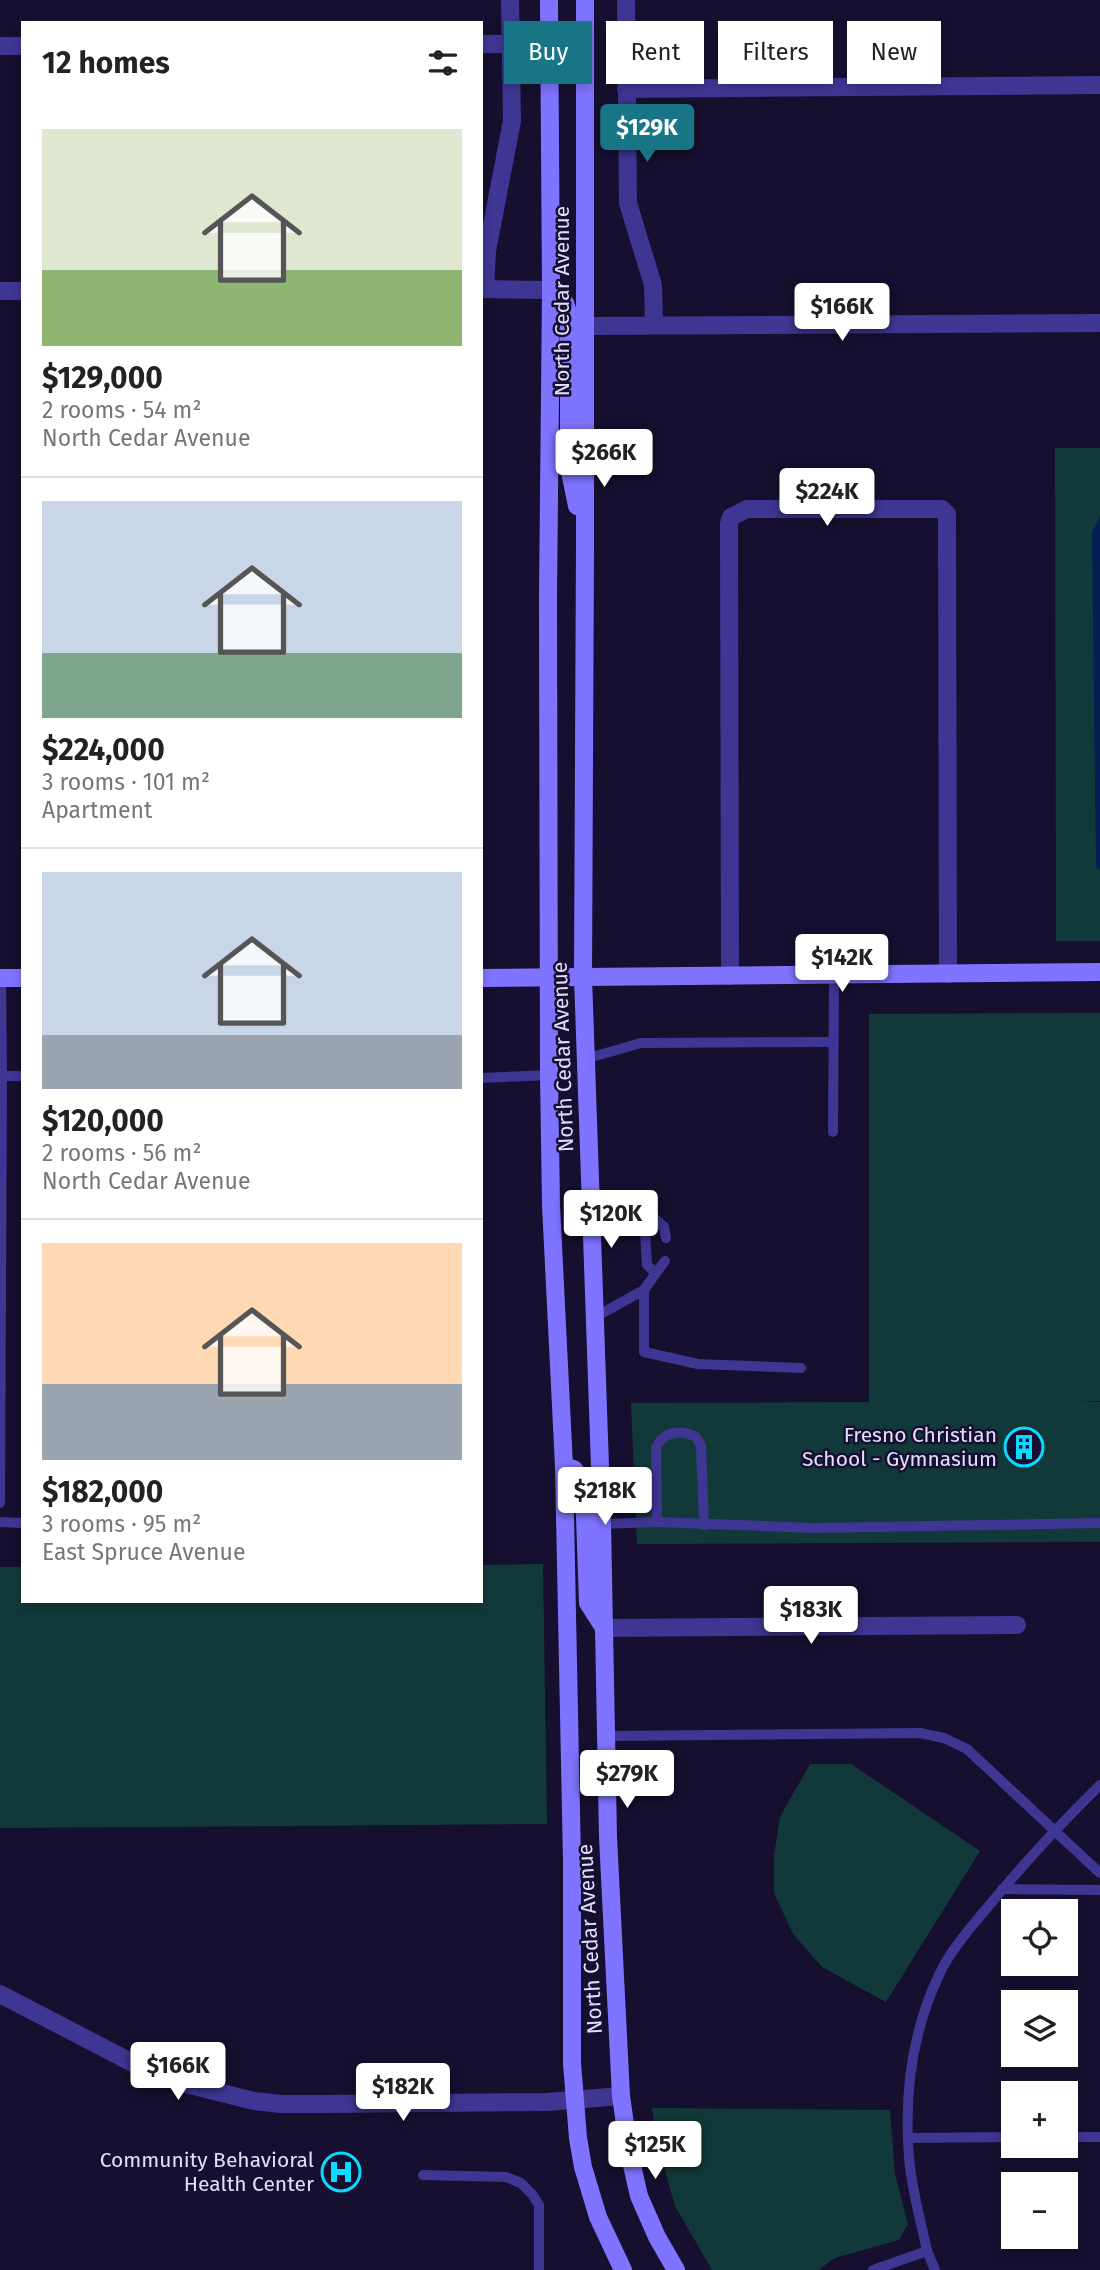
<!DOCTYPE html>
<html lang="en">
<head>
<meta charset="utf-8">
<style>
  body { margin:0; font-family:"Fira Sans",sans-serif; background:#f6f6f6; color:#222; height:100vh; display:flex; flex-direction:column; font-size:26px; white-space:nowrap }
  * { box-sizing:border-box; margin:0 }
  p { font-size:23px; color:#767676 }
  .icon { flex:none; width:38px; height:38px; fill:none; stroke:currentColor; stroke-width:2; stroke-linecap:round; stroke-linejoin:round }
  .map { position:relative; flex:1; overflow:hidden }
  .sheet { position:absolute; left:21px; top:21px; width:462px; height:1582px; display:flex; flex-direction:column; background:#fff; border-radius:0px; box-shadow:0 4px 10px #0003 }
  .sheet>* { flex:none }
  .hud { position:absolute; left:504px; top:21px; width:490px; height:63px; display:flex; gap:14px }
  .tools { position:absolute; left:1001px; top:1899px; display:grid; gap:14px }
  .tools a { display:grid; place-items:center; width:77px; height:77px; border-radius:0px; background:#fff; box-shadow:0 4px 10px #0003; font-size:35px }
  .price { position:absolute; translate:-50% -60px; padding:0 16px; border-radius:7px; background:#fff; color:#222; font-size:23px; line-height:46px; filter:drop-shadow(0 2px 4px #0008) }
  .price::after { content:''; position:absolute; left:50%; top:42px; width:21px; height:16px; margin-left:-10px; background:inherit; clip-path:polygon(0 0,100% 0,50% 100%) }
  .price.selected { background:#177585; color:#fff }
  ul { padding:0; list-style:none }
  li { display:grid; align-content:center; gap:14px; height:371px; padding:0 21px }
  li+li { border-top:2px solid #e0e0e0 }
  li span { display:grid; place-items:center; height:217px; border-radius:0px; color:#555 }
  li>.icon { margin-inline-start:auto }
  span .icon { width:126px; height:126px; fill:#fffc; stroke-width:1 }
  li b { font-size:30px }
  h2 { display:flex; justify-content:space-between; align-items:center; height:84px; padding:0 21px; font-size:30px }
  .pill { padding:0 24px; border-radius:0px; background:#fff; box-shadow:0 4px 10px #0003; font-size:24px; line-height:63px }
  .pill.selected { background:#177585; color:#fff }
  .map>svg:first-child { display:block }
  .green { fill:#12393a }
  .water { fill:#061e52 }
  .lines { fill:none; stroke-linecap:round; stroke-linejoin:round }
  .lane { stroke:#3e3692; stroke-width:10 }
  .street { stroke:#3e3692; stroke-width:18 }
  .secondary { stroke:#7f74ff; stroke-width:18 }
  .labels { text-anchor:middle; stroke-width:5; stroke-linejoin:round; paint-order:stroke }
  .street-label { font-size:21px; fill:#e3ddff; stroke:#160f2f }
  .poi-label { font-size:21px; fill:#e3ddff; stroke:#160f2f; text-anchor:end }
</style>
</head>
<body>
<div class="map">
<svg width="1100" height="2270" viewBox="0 0 1100 2270">
  <rect width="100%" height="100%" fill="#160f2f"/>
  <g class="green">
    <polygon points="1055,448 1100,448 1100,941 1056,941"/>
    <polygon points="1100,1013 1100,1401 1078,1401 1100,1402 1100,1542 637,1544 631,1403 869,1402 869,1014"/>
    <polygon points="543,1564 547,1824 0,1828 0,1567 23,1567 23,1601 481,1601 481,1565"/>
    <polygon points="810,1764 851,1764 980,1851 886,2002 822,1967 793,1934 774,1893 774,1855 780,1817"/>
    <polygon points="652,2108 890,2110 895,2174 908,2224 899,2240 835,2258 818,2270 712,2270 675,2206 657,2143"/>
  </g>
  <polygon class="water" points="1100,517 1100,870 1096,867 1092,532"/>
  <g class="lines">
    <g class="lane">
      <polyline points="1,978 2,1076 23,1076"/>
      <polyline points="585,1059 641,1043 833,1042"/>
      <polyline points="0,1076 2,1076 0,1503"/>
      <polyline points="481,1078 549,1075"/>
      <polyline points="833,1132 834,975"/>
      <polyline points="590,1201 619,1200 643,1204 651,1215 645,1232 647,1265 656,1273 644,1290 595,1317"/>
      <polyline points="651,1215 664,1227 666,1238"/>
      <polyline points="656,1273 665,1261"/>
      <polyline points="644,1290 644,1352 698,1364 801,1368"/>
      <polyline points="0,1522 23,1523"/>
      <path d="M657,1522L656,1448C663,1431 682,1429 696,1437L701,1446L704,1525"/>
      <polyline points="602,1524 657,1522 813,1528 1100,1523"/>
      <polyline points="608,1736 920,1733 944,1738 967,1749 1100,1873"/>
      <polyline points="1002,1889 1100,1890"/>
      <polyline points="1066,2137 1100,2137"/>
      <polyline points="908,2138 1013,2137"/>
      <polyline points="423,2175 506,2177 521,2183 532,2194 539,2205 539,2270"/>
      <path d="M927,2251C921,2221 911,2188 909,2157C904,2095 912,2032 939,1975C951,1949 973,1925 992,1902C1026,1861 1062,1822 1100,1785"/>
      <polyline points="873,2270 927,2251 935,2270"/>
    </g>
    <g class="street">
      <polyline points="626,0 628,203 653,285 654,325"/>
      <polyline points="481,44 511,44"/>
      <polyline points="0,46 23,46"/>
      <polyline points="626,89 1100,85"/>
      <polyline points="481,289 551,290"/>
      <polyline points="485,289 487,251 512,121 510,0"/>
      <polyline points="0,291 23,291"/>
      <polyline points="585,326 1100,323"/>
      <polyline points="730,976 729,524 731,517 747,509 942,509 947,514 948,974"/>
      <polyline points="604,1628 1017,1625"/>
      <polyline points="0,1994 150,2072 186,2084 254,2101 281,2104 323,2104 547,2102 621,2096"/>
    </g>
    <g class="secondary">
      <polyline points="549,0 551,290 548,598 549,1075 551,1205 564,1466 572,1861 572,2063 578,2138 583,2167 598,2217 623,2270"/>
      <polyline points="585,0 585,544 583,977 602,1524 608,1837 621,2096 629,2152 639,2196 657,2237 676,2270"/>
      <polyline points="551,290 565,303 569,315 569,467 577,506"/>
      <polyline points="0,978 23,978"/>
      <polyline points="481,978 1100,972"/>
      <polyline points="564,1466 574,1469 584,1488 588,1603 604,1628"/>
    </g>
  </g>
  <defs>
    <symbol id="building-ring" viewBox="-11 -11 22 22"><circle r="9.5" fill="#160f2f" stroke="#09daff" stroke-width="1.5"/><path d="M-4-6H4V6H1V3H-1V6H-4ZM-2.5-4.3h1.7v1.8h-1.7ZM.8-4.3h1.7v1.8H.8ZM-2.5-1h1.7V.8h-1.7ZM.8-1h1.7V.8H.8Z" fill="#09daff"/></symbol>
    <symbol id="hospital-ring" viewBox="-11 -11 22 22"><circle r="9.5" fill="#160f2f" stroke="#09daff" stroke-width="1.5"/><path d="M-5-5h3v3.5h4V-5h3V5h-3V1.5h-4V5h-3Z" fill="#09daff"/></symbol>
  </defs>
  <g fill-rule="evenodd">
    <use href="#building-ring" x="1002" y="1425" width="44" height="44"/>
    <use href="#hospital-ring" x="319" y="2150" width="44" height="44"/>
  </g>
  <g class="labels">
    <g class="street-label">
      <text transform="translate(562 301) rotate(-90)" y="7">North Cedar Avenue</text>
      <text transform="translate(563 1057) rotate(-92)" y="7">North Cedar Avenue</text>
      <text transform="translate(590 1939) rotate(-93)" y="7">North Cedar Avenue</text>
    </g>
    <g class="poi-label">
      <text x="997" y="1442">Fresno Christian<tspan x="997" dy="24">School - Gymnasium</tspan></text>
      <text x="314" y="2167">Community Behavioral<tspan x="314" dy="24">Health Center</tspan></text>
    </g>
  </g>
</svg>
<div class="tools">
<a><svg class="icon" aria-label="locate" viewBox="0 0 24 24"><circle cx="12" cy="12" r="6"/><path d="M12 2v4M12 18v4M2 12h4M18 12h4"/></svg></a>
<a><svg class="icon" aria-label="layers" viewBox="0 0 24 24"><path d="M12 4l9 5-9 5-9-5zM3 14l9 5 9-5"/></svg></a>
<a>+</a>
<a>−</a>
</div>
<b class="price selected" style="left:647px;top:164px">$129K</b>
<b class="price" style="left:842px;top:343px">$166K</b>
<b class="price" style="left:604px;top:489px">$266K</b>
<b class="price" style="left:827px;top:528px">$224K</b>
<b class="price" style="left:842px;top:994px">$142K</b>
<b class="price" style="left:611px;top:1250px">$120K</b>
<b class="price" style="left:605px;top:1527px">$218K</b>
<b class="price" style="left:811px;top:1646px">$183K</b>
<b class="price" style="left:627px;top:1810px">$279K</b>
<b class="price" style="left:178px;top:2102px">$166K</b>
<b class="price" style="left:403px;top:2123px">$182K</b>
<b class="price" style="left:655px;top:2181px">$125K</b>
<div class="hud">
<a class="pill selected">Buy</a>
<a class="pill">Rent</a>
<a class="pill">Filters</a>
<a class="pill">New</a>
</div>
<section class="sheet">
<h2>12 homes<svg class="icon" aria-label="filters" viewBox="0 0 24 24"><path d="M4 7h16M4 17h16"/><circle cx="9" cy="7" r="2"/><circle cx="15" cy="17" r="2"/></svg></h2>
<ul>
<li><span style="background:linear-gradient(#dfe7d0 65%,#8fb573 0)"><svg class="icon" aria-label="home" viewBox="0 0 24 24"><path d="M3 11l9-7 9 7M6 9v11h12V9"/></svg></span><div><b>$129,000</b><p>2 rooms · 54 m²</p><p>North Cedar Avenue</p></div></li>
<li><span style="background:linear-gradient(#c9d6e8 70%,#7fa58c 0)"><svg class="icon" aria-label="home" viewBox="0 0 24 24"><path d="M3 11l9-7 9 7M6 9v11h12V9"/></svg></span><div><b>$224,000</b><p>3 rooms · 101 m²</p><p>Apartment</p></div></li>
<li><span style="background:linear-gradient(#c9d6e8 75%,#9aa5b1 0)"><svg class="icon" aria-label="home" viewBox="0 0 24 24"><path d="M3 11l9-7 9 7M6 9v11h12V9"/></svg></span><div><b>$120,000</b><p>2 rooms · 56 m²</p><p>North Cedar Avenue</p></div></li>
<li><span style="background:linear-gradient(#ffd9b3 65%,#9aa5b1 0)"><svg class="icon" aria-label="home" viewBox="0 0 24 24"><path d="M3 11l9-7 9 7M6 9v11h12V9"/></svg></span><div><b>$182,000</b><p>3 rooms · 95 m²</p><p>East Spruce Avenue</p></div></li>
</ul>
</section>
</div>
</body>
</html>
